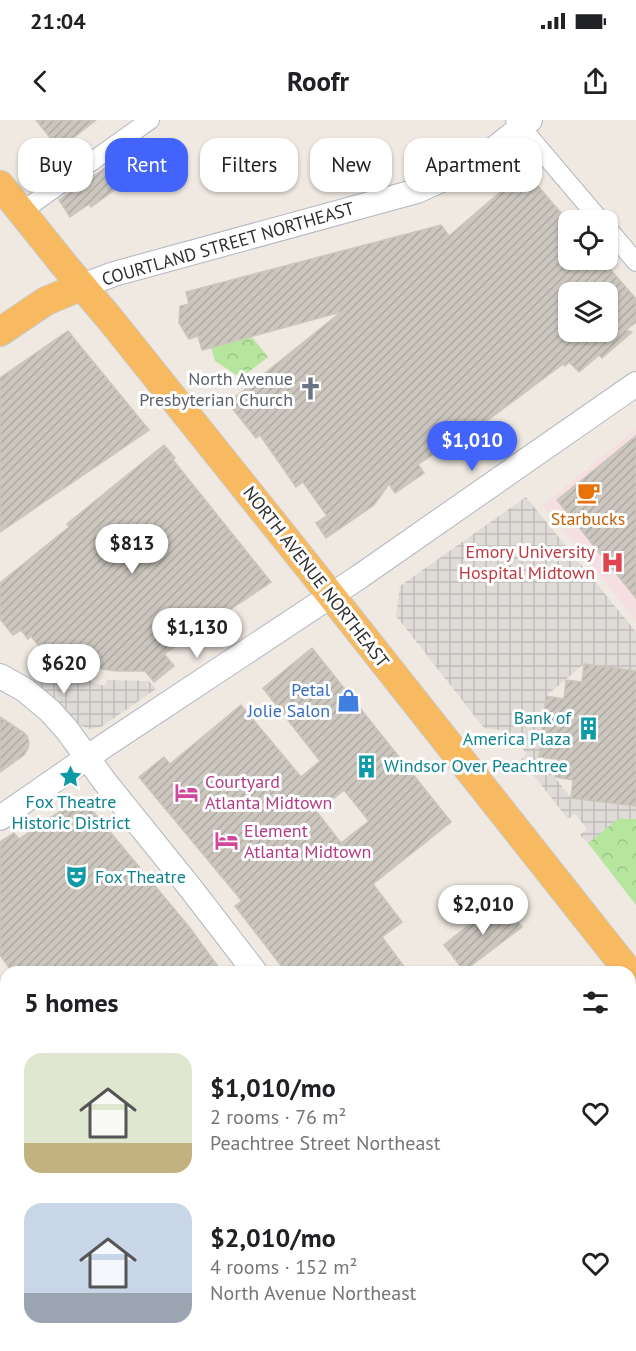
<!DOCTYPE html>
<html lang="en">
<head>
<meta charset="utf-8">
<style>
  body { margin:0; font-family:"PT Sans",sans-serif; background:#f6f6f6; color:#202124; height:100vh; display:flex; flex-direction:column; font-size:22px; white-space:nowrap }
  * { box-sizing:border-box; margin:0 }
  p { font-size:20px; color:#757577 }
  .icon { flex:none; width:33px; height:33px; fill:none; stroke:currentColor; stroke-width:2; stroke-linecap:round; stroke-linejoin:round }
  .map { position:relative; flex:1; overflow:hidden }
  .sheet { position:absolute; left:0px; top:846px; width:636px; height:386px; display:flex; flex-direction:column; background:#fff; border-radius:18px 18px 0 0; box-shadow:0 2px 4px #0004 }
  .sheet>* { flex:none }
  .guide { position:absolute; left:18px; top:18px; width:600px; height:54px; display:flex; gap:12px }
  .controls { position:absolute; left:558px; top:90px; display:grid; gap:12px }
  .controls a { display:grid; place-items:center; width:60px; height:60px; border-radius:12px; background:#fff; box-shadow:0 2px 4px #0004; font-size:30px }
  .price { position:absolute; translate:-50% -51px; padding:0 14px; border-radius:21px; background:#fff; color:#222; font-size:20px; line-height:39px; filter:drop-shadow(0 2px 3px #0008) }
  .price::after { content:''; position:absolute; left:50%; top:36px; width:18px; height:14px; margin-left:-9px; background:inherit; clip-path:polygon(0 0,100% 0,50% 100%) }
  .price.active { background:#4264fb; color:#fff }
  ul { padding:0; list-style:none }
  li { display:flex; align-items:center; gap:18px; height:150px; padding:0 24px }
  li span { display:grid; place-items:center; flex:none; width:168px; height:120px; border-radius:18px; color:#555 }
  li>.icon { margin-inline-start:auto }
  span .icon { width:72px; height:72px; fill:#fffc; stroke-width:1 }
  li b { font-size:26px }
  h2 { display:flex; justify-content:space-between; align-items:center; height:72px; padding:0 24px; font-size:26px }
  .tag { padding:0 21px; border-radius:18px; background:#fff; box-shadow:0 2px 4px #0004; font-size:21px; line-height:54px }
  .tag.active { background:#4264fb; color:#fff }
  .status { display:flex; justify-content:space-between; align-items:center; height:42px; padding:0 30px; background:#fff; direction:ltr }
  .status svg { height:16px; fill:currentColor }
  header { display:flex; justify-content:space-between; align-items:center; height:78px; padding:0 24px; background:#fff; font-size:27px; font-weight:700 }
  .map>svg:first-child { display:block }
  .medical { fill:#f5dfe0 }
  .park { fill:url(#park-crowns) }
  .plaza { fill:url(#plaza-grid) }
  .building { fill:url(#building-hatch); stroke:#cbc5ba; stroke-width:1.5; fill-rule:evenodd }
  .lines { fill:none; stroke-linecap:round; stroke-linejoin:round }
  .minor-casing { stroke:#b4b7c1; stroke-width:20 }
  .secondary-casing { stroke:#b4b7c1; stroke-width:26 }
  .trunk-casing { stroke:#c9c9c9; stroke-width:30 }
  .minor { stroke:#fff; stroke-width:18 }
  .secondary { stroke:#fff; stroke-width:24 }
  .trunk { stroke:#f8ba60; stroke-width:28 }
  .labels { text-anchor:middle; stroke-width:6; stroke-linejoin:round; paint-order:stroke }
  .street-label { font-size:18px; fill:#2e2e2e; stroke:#fff }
  .worship-label { font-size:18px; fill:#5b616d; stroke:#fff; text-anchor:end }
  .food-label { font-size:18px; fill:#c56008; stroke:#fff }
  .health-label { font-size:18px; fill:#be3a42; stroke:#fff; text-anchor:end }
  .shop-label { font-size:18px; fill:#366cbe; stroke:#fff; text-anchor:end }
  .culture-label { font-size:18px; fill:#0d838f; stroke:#fff; text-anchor:start }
  .hotel-label { font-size:18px; fill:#b23c85; stroke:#fff; text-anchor:start }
</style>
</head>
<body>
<div class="status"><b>21:04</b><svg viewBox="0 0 49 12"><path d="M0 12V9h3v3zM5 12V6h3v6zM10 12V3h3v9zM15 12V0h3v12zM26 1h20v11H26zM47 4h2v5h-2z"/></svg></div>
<header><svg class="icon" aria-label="back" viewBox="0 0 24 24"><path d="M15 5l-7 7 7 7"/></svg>Roofr<svg class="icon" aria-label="share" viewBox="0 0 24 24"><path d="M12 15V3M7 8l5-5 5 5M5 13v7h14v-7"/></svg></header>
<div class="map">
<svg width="636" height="1231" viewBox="0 0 636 1231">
  <defs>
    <pattern id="park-crowns" width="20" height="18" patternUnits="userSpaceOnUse" patternTransform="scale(1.5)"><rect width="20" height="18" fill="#b6e59e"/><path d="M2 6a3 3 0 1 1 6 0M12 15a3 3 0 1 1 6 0" fill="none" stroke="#9dc588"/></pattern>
    <pattern id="plaza-grid" width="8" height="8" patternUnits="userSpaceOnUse" patternTransform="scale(1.5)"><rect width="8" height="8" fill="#dfdcd8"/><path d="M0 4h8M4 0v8" fill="none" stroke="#c0bdba"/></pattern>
    <pattern id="building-hatch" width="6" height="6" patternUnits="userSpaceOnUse" patternTransform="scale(1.5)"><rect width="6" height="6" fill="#cbc7bf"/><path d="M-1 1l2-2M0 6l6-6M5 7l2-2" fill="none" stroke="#afaba4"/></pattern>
  </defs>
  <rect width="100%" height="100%" fill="#efe9e1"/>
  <polygon class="medical" points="636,309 636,500 543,385"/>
  <g class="park">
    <polygon points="251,216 268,237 241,258 215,241 211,227"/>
    <polygon points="619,698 636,699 636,785 588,723"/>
  </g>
  <g class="plaza">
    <polygon points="526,377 636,512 636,551 584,544 546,576 539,637 571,678 636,686 636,699 619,698 588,723 580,715 587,709 575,694 568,699 521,639 527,634 517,622 511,621 501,610 484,608 396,496 400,466"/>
    <polygon points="36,540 46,541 51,548 57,541 91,557 91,562 105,566 107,560 149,561 156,569 101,607 90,609 81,606 37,562"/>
    <polygon points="636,933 636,971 630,975 630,937"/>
    <polygon points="6,972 6,1019 0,1023 0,976"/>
    <polygon points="194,1226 278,1226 271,1231 198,1231"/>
    <polygon points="408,1226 490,1226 493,1231 401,1231"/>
  </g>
  <g class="building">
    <polygon points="36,0 96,0 59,29"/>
    <polygon points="142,22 153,37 115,64 117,68 91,87 89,84 70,97 59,80"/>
    <path d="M525,51L568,101V140H602L636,179V202L626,210L632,212L602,238L599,235L579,252L569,242L565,246L563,244L445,332L443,328L418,344L424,353L395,373L389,364L374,385L326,418L316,403L327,396L303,362L296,367L260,315L256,318L228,283L341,192L202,230L198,216L189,219L179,203L180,186L189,184L186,172L441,105L449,116ZM568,172H608V212H568Z"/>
    <polygon points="68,211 149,310 0,412 0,258"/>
    <polygon points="636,316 636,478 557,380"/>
    <polygon points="164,325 175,338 173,340 271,462 164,534 174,546 154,562 145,551 116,551 102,549 90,546 60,534 51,541 31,516 28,519 21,510 13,515 0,499 0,463 69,407 67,404"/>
    <path d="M312,528L451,702L373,764L402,802L382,817L408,852H286L235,786L242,781L139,657L164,637L170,644L241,585L301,657L320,641L263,568ZM344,670L369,701L341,723L317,692Z"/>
    <polygon points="584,544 636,551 636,686 571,678 573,660 555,657 557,639 539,637 546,576 564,579 566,560 582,562"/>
    <polygon points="0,597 23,612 27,616 29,622 28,628 24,635 0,652"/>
    <polygon points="81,677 190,808 222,852 12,852 0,835 0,722 14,713 19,719"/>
    <polygon points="501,780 522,807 464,851 444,825"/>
  </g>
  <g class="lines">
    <defs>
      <g id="minor">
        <polyline points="515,0 600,100"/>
        <polyline points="21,92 150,0"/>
        <polyline points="608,109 636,142"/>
      </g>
      <g id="secondary">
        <polyline points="82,166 114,154 417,71 474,45 530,0"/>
        <polyline points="0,556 25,570 50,591 67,610 105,662 192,770 255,852"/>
        <polyline points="0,698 107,624 359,457 636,264"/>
        <polyline points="630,1014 636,1010"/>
        <polyline points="522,1226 526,1231"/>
        <polyline points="338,1231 345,1226"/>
      </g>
      <g id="trunk">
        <polyline points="0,65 65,146 110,199 310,449 629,852"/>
        <polyline points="0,212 46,181 82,166"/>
      </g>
    </defs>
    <use href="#minor" class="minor-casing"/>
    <use href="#secondary" class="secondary-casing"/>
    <use href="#trunk" class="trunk-casing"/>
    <use href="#minor" class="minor"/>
    <use href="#secondary" class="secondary"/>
    <use href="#trunk" class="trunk"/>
  </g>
  <defs>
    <symbol id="church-bare" viewBox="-9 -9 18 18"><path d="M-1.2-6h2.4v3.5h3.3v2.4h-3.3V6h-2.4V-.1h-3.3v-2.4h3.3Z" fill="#6b7280" stroke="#fff" stroke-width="2.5" paint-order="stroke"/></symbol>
    <symbol id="cafe-bare" viewBox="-9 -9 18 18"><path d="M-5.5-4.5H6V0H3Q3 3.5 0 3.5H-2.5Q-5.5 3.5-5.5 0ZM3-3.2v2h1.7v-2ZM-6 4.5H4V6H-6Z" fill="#e8710a" stroke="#fff" stroke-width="2.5" paint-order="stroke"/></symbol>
    <symbol id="hospital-bare" viewBox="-9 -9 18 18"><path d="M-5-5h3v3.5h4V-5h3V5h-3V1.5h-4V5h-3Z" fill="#e0444e" stroke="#fff" stroke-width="2.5" paint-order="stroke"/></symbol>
    <symbol id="shop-bare" viewBox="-9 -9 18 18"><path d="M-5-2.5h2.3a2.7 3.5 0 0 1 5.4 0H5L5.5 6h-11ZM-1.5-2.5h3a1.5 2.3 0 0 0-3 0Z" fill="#3f7fe0" stroke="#fff" stroke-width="2.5" paint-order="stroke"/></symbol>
    <symbol id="building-bare" viewBox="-9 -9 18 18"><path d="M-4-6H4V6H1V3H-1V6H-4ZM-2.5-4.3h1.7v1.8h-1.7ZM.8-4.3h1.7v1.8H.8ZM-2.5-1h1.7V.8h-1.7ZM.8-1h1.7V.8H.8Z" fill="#0f9aa8" stroke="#fff" stroke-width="2.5" paint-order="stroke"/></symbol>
    <symbol id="sight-bare" viewBox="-9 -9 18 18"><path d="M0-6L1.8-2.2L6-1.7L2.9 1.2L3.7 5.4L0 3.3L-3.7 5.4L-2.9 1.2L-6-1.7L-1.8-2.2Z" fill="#0f9aa8" stroke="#fff" stroke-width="2.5" paint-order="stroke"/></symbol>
    <symbol id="hotel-bare" viewBox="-9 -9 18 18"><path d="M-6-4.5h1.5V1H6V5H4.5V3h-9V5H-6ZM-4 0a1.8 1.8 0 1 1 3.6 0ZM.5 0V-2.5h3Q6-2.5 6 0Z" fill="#d1479c" stroke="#fff" stroke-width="2.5" paint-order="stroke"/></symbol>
    <symbol id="theatre-bare" viewBox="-9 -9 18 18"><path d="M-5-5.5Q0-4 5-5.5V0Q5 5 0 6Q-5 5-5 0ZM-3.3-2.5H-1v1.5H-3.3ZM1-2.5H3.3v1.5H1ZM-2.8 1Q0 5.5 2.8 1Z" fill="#0f9aa8" stroke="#fff" stroke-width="2.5" paint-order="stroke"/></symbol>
  </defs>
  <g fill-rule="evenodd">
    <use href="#church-bare" x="294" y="252" width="33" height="33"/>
    <use href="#cafe-bare" x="572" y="356" width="33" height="33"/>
    <use href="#hospital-bare" x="596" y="426" width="33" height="33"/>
    <use href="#shop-bare" x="332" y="564" width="33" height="33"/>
    <use href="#building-bare" x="572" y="592" width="33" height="33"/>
    <use href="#building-bare" x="350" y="630" width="33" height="33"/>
    <use href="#sight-bare" x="54" y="640" width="33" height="33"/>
    <use href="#hotel-bare" x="170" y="656" width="33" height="33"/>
    <use href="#hotel-bare" x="210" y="704" width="33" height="33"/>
    <use href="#theatre-bare" x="60" y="740" width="33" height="33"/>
  </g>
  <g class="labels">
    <g class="street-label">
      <text transform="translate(228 124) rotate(-16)" y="6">COURTLAND STREET NORTHEAST</text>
      <text transform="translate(316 457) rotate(52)" y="6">NORTH AVENUE NORTHEAST</text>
    </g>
    <g class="worship-label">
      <text x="293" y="265">North Avenue<tspan x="293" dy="21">Presbyterian Church</tspan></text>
    </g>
    <g class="food-label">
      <text x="588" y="405">Starbucks</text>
    </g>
    <g class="health-label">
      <text x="595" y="438">Emory University<tspan x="595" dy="21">Hospital Midtown</tspan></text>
    </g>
    <g class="shop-label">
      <text x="330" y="576">Petal<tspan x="330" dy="21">Jolie Salon</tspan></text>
    </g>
    <g class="culture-label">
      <text x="571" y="604" text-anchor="end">Bank of<tspan x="571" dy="21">America Plaza</tspan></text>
      <text x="384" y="652">Windsor Over Peachtree</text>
      <text x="71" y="688" text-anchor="middle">Fox Theatre<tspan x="71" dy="21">Historic District</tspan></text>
      <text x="95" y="763">Fox Theatre</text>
    </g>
    <g class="hotel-label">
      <text x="205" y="668">Courtyard<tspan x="205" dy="21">Atlanta Midtown</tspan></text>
      <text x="244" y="717">Element<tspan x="244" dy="21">Atlanta Midtown</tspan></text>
    </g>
  </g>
</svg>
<div class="controls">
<a><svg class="icon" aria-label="locate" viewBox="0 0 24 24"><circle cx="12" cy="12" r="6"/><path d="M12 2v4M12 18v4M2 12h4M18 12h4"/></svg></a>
<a><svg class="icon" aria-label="layers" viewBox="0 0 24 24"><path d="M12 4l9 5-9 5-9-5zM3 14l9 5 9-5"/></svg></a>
</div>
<b class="price active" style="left:472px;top:352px">$1,010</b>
<b class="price" style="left:132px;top:455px">$813</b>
<b class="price" style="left:197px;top:539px">$1,130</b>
<b class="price" style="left:64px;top:575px">$620</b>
<b class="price" style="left:483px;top:816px">$2,010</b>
<div class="guide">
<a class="tag">Buy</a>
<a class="tag active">Rent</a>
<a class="tag">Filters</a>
<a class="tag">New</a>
<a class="tag">Apartment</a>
</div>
<section class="sheet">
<h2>5 homes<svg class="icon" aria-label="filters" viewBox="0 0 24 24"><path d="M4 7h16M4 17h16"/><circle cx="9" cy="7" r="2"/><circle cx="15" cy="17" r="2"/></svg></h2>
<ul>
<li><span style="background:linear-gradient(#dfe7d0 75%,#c2b280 0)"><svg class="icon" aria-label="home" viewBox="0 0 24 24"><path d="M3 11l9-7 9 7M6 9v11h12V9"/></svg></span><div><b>$1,010/mo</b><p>2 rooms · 76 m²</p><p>Peachtree Street Northeast</p></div><svg class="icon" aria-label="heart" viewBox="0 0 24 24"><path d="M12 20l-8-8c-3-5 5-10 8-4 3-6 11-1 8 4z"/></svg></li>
<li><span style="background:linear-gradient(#c9d6e8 75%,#9aa5b1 0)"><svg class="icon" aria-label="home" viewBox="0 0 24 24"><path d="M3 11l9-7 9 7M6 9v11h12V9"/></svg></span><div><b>$2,010/mo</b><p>4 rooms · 152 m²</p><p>North Avenue Northeast</p></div><svg class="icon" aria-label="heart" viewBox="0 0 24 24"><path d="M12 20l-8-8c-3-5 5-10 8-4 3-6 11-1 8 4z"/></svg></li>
</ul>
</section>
</div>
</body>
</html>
